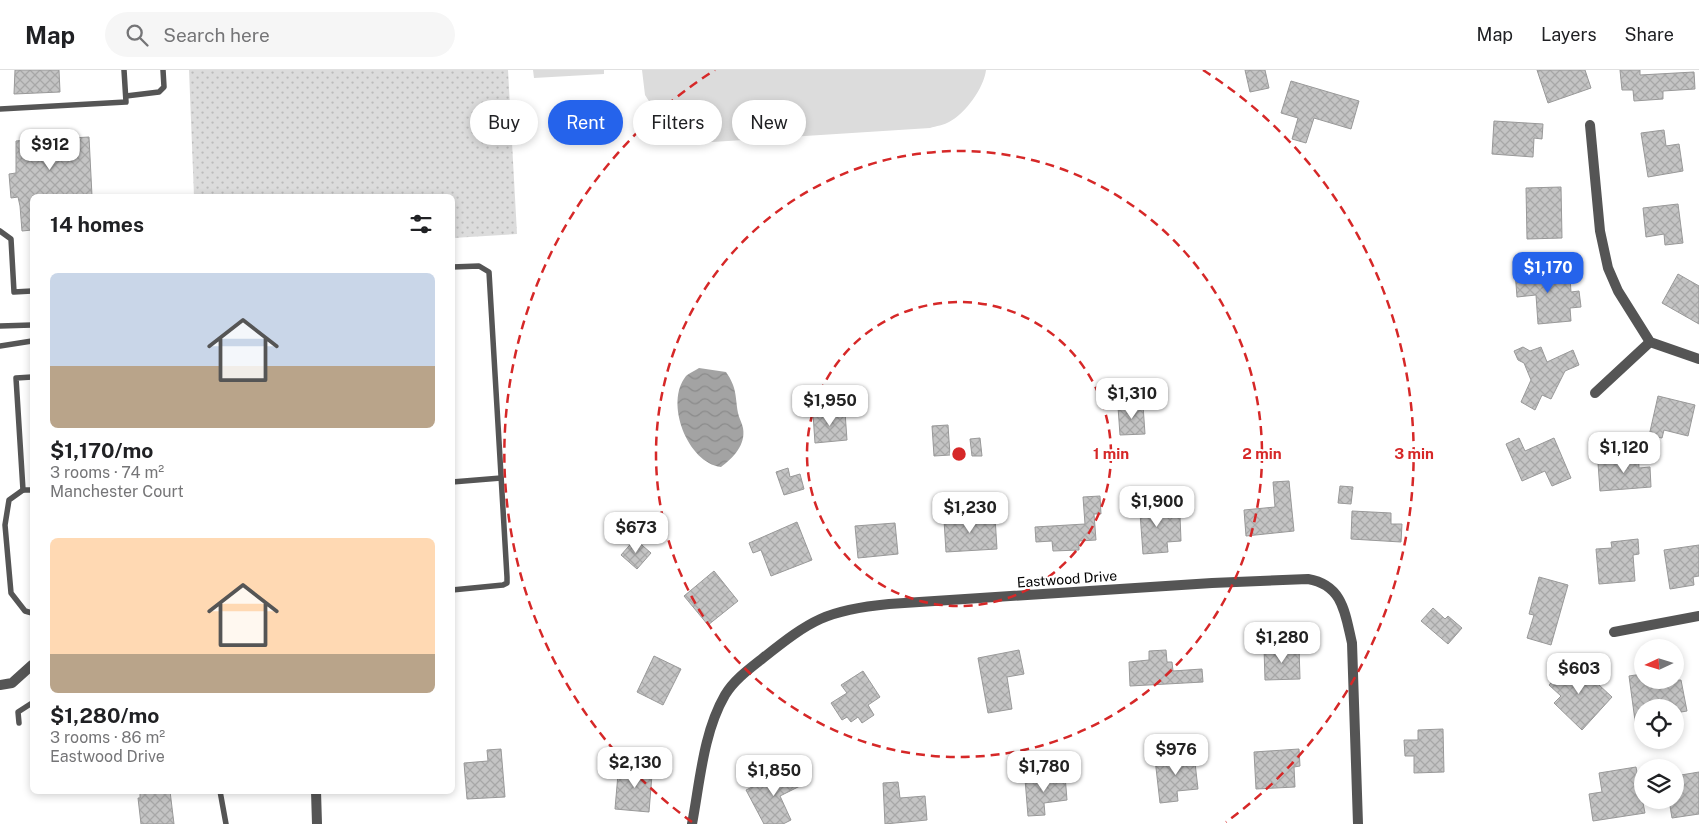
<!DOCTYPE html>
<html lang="en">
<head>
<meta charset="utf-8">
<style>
  body { margin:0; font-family:"Public Sans",sans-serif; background:#f6f6f6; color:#202124; height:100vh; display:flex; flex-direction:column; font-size:19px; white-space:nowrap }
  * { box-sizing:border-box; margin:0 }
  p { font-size:16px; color:#757577 }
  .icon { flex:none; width:28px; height:28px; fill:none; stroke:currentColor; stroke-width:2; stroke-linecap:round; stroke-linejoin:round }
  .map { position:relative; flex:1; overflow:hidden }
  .drawer { position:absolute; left:30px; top:124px; width:425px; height:600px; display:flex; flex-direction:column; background:#fff; border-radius:8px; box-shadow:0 2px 8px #0003 }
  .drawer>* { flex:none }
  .hud { position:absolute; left:470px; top:30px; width:475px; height:45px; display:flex; gap:10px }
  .needle { width:32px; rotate:266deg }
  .controls { position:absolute; left:1634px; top:569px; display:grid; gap:10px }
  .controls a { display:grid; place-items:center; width:50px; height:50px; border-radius:50%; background:#fff; box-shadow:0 2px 8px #0003; font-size:25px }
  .price { position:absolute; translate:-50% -42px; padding:0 11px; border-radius:10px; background:#fff; color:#222; font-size:16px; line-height:32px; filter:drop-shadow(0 1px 2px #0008) }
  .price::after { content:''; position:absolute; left:50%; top:30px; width:15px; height:11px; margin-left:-8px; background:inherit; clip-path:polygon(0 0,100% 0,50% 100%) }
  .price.current { background:#2563eb; color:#fff }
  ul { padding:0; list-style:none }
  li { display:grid; align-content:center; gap:10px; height:265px; padding:0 20px }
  li span { display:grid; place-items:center; height:155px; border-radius:8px; color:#555 }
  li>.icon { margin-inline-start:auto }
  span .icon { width:90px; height:90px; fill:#fffc; stroke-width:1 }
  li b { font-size:21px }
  h2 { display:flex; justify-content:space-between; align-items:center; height:60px; padding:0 20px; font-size:21px }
  .tag { padding:0 18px; border-radius:22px; background:#fff; box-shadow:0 2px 8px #0003; font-size:18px; line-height:45px }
  .tag.current { background:#2563eb; color:#fff }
  header { display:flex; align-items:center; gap:30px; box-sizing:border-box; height:70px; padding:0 25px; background:#fff; border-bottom:1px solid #e0e0e0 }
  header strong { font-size:24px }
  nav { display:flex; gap:28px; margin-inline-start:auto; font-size:18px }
  .search { width:350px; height:45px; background:#f6f6f6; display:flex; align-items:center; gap:12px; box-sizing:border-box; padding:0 18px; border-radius:28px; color:#757577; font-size:19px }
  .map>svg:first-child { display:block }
  .grass { fill:url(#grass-dots) }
  .green { fill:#dcdcdc }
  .water { fill:url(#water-waves) }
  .building { fill:url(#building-cross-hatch); stroke:#999 }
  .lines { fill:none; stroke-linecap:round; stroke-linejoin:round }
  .service { stroke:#555; stroke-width:5.5 }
  .minor { stroke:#555; stroke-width:10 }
  .ring { fill:none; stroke:#d62828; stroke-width:2.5; stroke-dasharray:9 6 }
  .labels { text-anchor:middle; stroke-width:4; stroke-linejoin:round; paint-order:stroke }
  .street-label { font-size:14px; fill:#000; stroke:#fff }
  .centre { fill:#d62828; stroke:#fff; stroke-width:2.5 }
  .ring-label { font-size:15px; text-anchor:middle; font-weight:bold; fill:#d62828; stroke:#fff; stroke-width:4; stroke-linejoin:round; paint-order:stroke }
</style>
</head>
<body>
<header>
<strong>Map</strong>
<div class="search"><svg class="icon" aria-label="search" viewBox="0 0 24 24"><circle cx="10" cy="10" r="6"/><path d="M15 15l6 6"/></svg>Search here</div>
<nav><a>Map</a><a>Layers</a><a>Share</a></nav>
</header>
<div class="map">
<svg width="1699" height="754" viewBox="0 0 1699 754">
  <defs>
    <pattern id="grass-dots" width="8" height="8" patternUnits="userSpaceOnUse" patternTransform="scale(1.25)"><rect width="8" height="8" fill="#dcdcdc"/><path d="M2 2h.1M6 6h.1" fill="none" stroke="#bbb" stroke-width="1.8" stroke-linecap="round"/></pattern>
    <pattern id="water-waves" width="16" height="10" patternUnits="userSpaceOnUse" patternTransform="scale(1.25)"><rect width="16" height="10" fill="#a3a3a3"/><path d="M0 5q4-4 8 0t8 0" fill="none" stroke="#8b8b8b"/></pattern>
    <pattern id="building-cross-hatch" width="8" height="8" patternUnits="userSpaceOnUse" patternTransform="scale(1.25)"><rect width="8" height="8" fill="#c4c4c4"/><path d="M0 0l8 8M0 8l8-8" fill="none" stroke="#a7a7a7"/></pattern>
  </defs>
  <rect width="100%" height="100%" fill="#fff"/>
  <polygon class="grass" points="189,0 508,0 517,164 453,168 452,126 194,126"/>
  <g class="green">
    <polygon points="533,0 604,0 604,4 534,8"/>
    <path d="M642,0H986C984,18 965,44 949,52C944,55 936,56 930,58L696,73L663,51L654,39L645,25Z"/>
  </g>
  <path class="water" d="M699,298L726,302C737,318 735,325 738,343C739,348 742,353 743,358C746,375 733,388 721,397C688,393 664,333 686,306C689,303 695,301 699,298Z"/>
  <g class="building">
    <polygon points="15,0 59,0 60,22 14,24"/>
    <polygon points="1245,0 1265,0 1269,18 1250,22"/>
    <polygon points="1537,0 1585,0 1591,18 1548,33"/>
    <polygon points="1620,0 1640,0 1640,5 1694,2 1695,19 1663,21 1663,29 1634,31 1633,20 1622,20"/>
    <polygon points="1291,11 1359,31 1351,59 1314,48 1306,73 1292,69 1298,48 1281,43"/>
    <polygon points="1494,51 1543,54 1542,69 1534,68 1533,87 1492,84"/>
    <polygon points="1664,60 1666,76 1679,74 1683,101 1648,107 1641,63"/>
    <polygon points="71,65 72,68 89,67 92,126 32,126 32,160 22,161 20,136 18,127 11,128 9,104 16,103 16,71"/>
    <polygon points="1561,117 1562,168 1527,169 1526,118"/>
    <polygon points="1678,134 1683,173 1665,175 1664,164 1646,167 1643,138"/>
    <polygon points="1559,197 1560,209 1570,208 1571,222 1579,221 1581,237 1570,238 1571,251 1538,254 1536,225 1517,227 1515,201"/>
    <polygon points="1678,204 1699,216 1699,254 1662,233"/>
    <polygon points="1523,277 1530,281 1541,277 1547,292 1573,280 1579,295 1565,301 1551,329 1542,325 1535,340 1521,332 1531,310 1524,293 1518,290 1514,281"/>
    <polygon points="1658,326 1695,335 1688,366 1664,360 1662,368 1649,366"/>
    <polygon points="1143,335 1145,364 1120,365 1118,337"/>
    <polygon points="845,342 847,370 815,373 813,344"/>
    <polygon points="948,355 950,385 934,386 932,356"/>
    <polygon points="980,368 982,386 972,386 970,369"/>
    <polygon points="1519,368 1525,381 1554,368 1571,408 1552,416 1545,401 1522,411 1506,374"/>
    <polygon points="1638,381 1639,398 1650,397 1651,417 1600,421 1598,393 1623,391 1623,382"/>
    <polygon points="788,398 790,407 800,404 804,419 784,425 776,402"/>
    <polygon points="1289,411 1294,461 1246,466 1244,440 1275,437 1273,412"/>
    <polygon points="1340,416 1353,417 1351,434 1338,433"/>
    <polygon points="1100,426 1101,444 1094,444 1096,470 1079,471 1079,480 1053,481 1052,471 1036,472 1035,457 1085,454 1083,427"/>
    <polygon points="1155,428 1156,448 1180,446 1181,471 1167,472 1168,482 1143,484 1139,429"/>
    <polygon points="1352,441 1391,443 1391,454 1402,454 1401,472 1351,469"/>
    <polygon points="995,447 997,479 946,482 944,450"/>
    <polygon points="797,452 812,490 771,506 761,480 753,483 749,473"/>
    <polygon points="895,453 898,484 858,488 855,456"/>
    <polygon points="635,469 651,483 637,499 621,485"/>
    <polygon points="1638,469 1639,484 1633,485 1635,511 1599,514 1596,479 1612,478 1611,472"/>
    <polygon points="1699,475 1699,506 1693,507 1694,515 1670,519 1664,480"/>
    <polygon points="714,501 738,531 708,555 684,526"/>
    <polygon points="1539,507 1568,515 1551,575 1527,568 1534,545 1529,544"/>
    <polygon points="1433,538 1445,549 1448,546 1462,558 1448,574 1421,551"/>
    <polygon points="1299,577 1300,609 1265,610 1264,578"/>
    <polygon points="1019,580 1024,604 1007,607 1012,639 988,643 978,588"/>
    <polygon points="1166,580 1167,592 1172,592 1173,601 1202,599 1203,612 1130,616 1129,592 1149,590 1149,581"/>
    <polygon points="654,586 681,599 663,635 637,622"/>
    <polygon points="1572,590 1612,627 1582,660 1554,633 1561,626 1549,615"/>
    <polygon points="863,601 880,627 868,635 874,645 862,653 858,647 851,652 847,647 842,650 831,633 847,623 841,615"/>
    <polygon points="1642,604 1642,610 1681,610 1687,641 1675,643 1675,638 1642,638 1642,658 1636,658 1629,606"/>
    <polygon points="1443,659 1444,702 1414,703 1414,686 1405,686 1404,670 1418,670 1418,660"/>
    <polygon points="501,679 505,727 467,729 464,693 488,691 487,680"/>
    <polygon points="1299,679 1300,696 1294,697 1295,717 1256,719 1254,682"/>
    <polygon points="1194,684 1198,719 1177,721 1178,731 1160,733 1155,689"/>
    <polygon points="638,691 653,692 649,742 615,739 618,704 637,706"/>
    <polygon points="793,697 802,715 780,726 791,750 783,754 764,754 746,720"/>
    <polygon points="1636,697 1645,743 1593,751 1589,724 1602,722 1599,703"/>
    <polygon points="1699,702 1699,744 1672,748 1669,730 1675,730 1675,706"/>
    <polygon points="1065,705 1067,730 1044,733 1045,745 1028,746 1025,709"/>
    <polygon points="898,712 900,728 925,726 927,750 885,754 883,713"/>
    <polygon points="140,721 170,721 174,754 141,754 138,728 140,728"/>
  </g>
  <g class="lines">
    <g class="service">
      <polyline points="126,26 159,22 164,17 163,0"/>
      <polyline points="0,39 126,32 124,0"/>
      <polyline points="0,161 11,169 14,222 32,221"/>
      <polyline points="452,197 479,196 489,202 507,507 507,513 503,515 452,520"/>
      <polyline points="0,256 32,255"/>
      <polyline points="0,276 32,271"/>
      <polyline points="32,307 16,308 23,420 32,420"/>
      <polyline points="452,412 501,408"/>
      <polyline points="23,420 9,430 5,455 11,523 25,541 32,543"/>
      <polyline points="19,653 18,642 32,633"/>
      <polyline points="220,721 226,754"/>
    </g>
    <g class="minor">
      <polyline points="1590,55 1600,161 1608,198 1618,221 1650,272 1699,289"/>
      <polyline points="1595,323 1650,272"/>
      <polyline points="1614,562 1699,546"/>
      <polyline points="0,615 12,613 32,595"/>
      <polyline points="316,721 317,754"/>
      <path d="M692,754C700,712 703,663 725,625C734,610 749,599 763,588C811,550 826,540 889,534L1212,513L1308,509C1343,515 1345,543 1352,573L1358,754"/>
    </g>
  </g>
  <g class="ring">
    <circle cx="959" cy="384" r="152"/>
    <circle cx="959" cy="384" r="303"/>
    <path d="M692 752A455 455 0 0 1 715 0M1203 0A455 455 0 0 1 1226 752"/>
  </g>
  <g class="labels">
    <g class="street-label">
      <text transform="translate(1067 509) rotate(-4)" y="5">Eastwood Drive</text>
    </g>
  </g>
  <circle cx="959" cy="384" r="8" class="centre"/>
  <g class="ring-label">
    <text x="1111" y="389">1 min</text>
    <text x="1262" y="389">2 min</text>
    <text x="1414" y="389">3 min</text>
  </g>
</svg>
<div class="controls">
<a><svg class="needle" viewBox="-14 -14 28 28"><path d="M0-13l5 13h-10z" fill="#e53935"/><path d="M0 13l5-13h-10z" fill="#757577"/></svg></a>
<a><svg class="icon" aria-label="locate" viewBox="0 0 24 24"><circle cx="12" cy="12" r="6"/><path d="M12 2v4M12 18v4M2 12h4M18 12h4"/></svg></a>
<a><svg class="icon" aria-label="layers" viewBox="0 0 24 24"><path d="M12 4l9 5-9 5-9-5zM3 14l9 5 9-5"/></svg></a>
</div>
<b class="price" style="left:50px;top:101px">$912</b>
<b class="price current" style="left:1548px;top:224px">$1,170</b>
<b class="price" style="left:1132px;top:350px">$1,310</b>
<b class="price" style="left:830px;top:357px">$1,950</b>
<b class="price" style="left:1624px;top:404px">$1,120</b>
<b class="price" style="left:1157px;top:458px">$1,900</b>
<b class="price" style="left:970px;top:464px">$1,230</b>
<b class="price" style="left:636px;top:484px">$673</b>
<b class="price" style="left:1282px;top:594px">$1,280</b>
<b class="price" style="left:1579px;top:625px">$603</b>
<b class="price" style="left:1176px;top:706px">$976</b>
<b class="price" style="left:635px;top:719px">$2,130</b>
<b class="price" style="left:1044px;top:723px">$1,780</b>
<b class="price" style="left:774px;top:727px">$1,850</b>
<div class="hud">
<a class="tag">Buy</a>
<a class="tag current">Rent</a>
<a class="tag">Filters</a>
<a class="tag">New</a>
</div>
<section class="drawer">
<h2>14 homes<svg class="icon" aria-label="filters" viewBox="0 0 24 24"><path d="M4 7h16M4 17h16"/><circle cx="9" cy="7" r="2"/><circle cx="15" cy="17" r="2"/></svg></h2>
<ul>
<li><span style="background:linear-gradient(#c9d6e8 60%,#b9a48a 0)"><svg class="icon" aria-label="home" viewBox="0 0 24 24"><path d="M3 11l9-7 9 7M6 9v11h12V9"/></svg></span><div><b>$1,170/mo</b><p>3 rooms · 74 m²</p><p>Manchester Court</p></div></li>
<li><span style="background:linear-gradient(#ffd9b3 75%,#b9a48a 0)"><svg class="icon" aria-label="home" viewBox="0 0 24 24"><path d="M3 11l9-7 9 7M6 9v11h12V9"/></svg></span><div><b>$1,280/mo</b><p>3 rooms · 86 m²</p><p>Eastwood Drive</p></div></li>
</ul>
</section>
</div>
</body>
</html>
